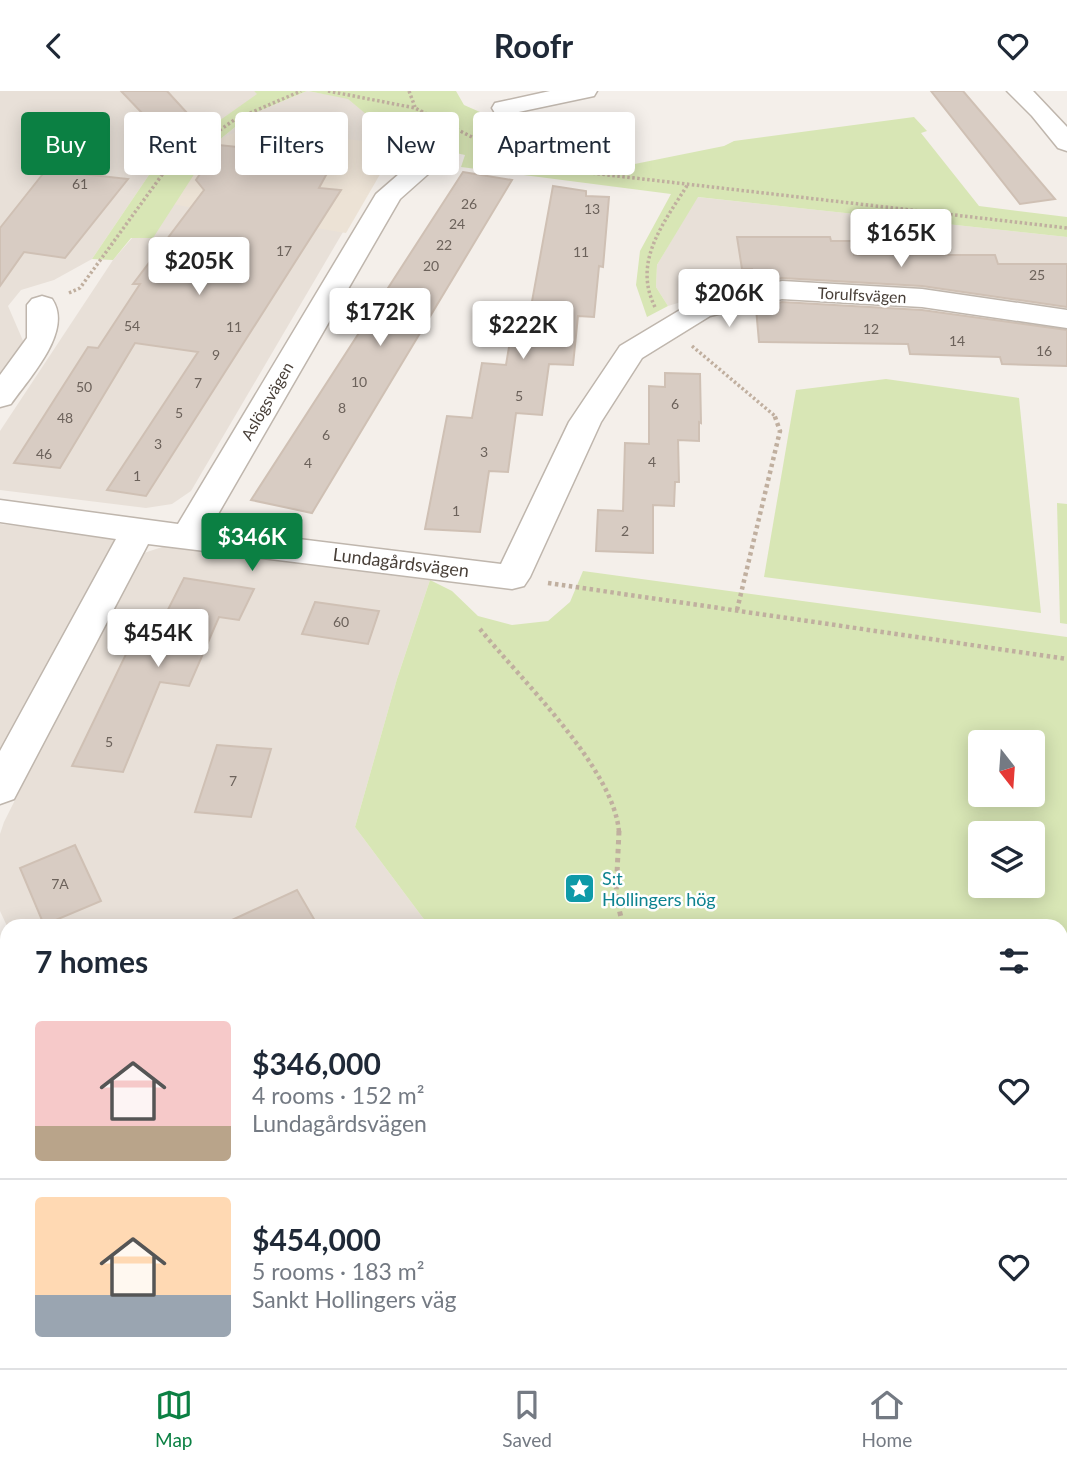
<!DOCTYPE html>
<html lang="en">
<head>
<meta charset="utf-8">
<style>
  body { margin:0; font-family:Lato,sans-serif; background:#f6f6f7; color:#1f2937; height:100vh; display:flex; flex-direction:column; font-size:26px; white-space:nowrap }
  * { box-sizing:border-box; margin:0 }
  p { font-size:23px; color:#747a83 }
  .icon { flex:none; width:38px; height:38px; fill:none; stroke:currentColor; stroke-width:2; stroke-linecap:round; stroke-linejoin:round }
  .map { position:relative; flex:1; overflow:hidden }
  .drawer { position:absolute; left:0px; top:828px; width:1068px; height:450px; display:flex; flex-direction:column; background:#fff; border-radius:21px 21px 0 0; box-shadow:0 4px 18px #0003 }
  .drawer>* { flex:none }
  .banner { position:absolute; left:21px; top:21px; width:700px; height:63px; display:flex; gap:14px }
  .needle { width:46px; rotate:163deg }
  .buttons { position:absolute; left:968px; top:639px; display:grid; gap:14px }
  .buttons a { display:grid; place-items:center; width:77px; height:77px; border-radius:7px; background:#fff; box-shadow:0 4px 18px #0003; font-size:35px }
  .price { position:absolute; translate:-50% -60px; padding:0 16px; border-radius:7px; background:#fff; color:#222; font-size:23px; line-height:46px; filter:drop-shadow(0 2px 4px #0008) }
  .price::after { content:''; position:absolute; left:50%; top:42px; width:21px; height:16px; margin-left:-10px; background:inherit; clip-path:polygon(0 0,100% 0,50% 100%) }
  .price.selected { background:#0b8043; color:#fff }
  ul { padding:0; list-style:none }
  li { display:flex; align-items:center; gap:21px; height:175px; padding:0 35px }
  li+li { border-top:2px solid #e0e1e3 }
  li span { display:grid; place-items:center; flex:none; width:196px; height:140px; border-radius:7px; color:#555 }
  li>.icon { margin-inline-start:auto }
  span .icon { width:84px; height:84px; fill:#fffc; stroke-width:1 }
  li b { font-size:30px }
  h2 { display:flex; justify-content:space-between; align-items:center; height:84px; padding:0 35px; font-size:30px }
  .chip { padding:0 24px; border-radius:7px; background:#fff; box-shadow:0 4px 18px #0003; font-size:24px; line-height:63px }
  .chip.selected { background:#0b8043; color:#fff }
  header { display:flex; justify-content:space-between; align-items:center; height:91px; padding:0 35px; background:#fff; font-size:32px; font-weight:700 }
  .tab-bar { display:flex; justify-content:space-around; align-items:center; height:98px; border-top:2px solid #e0e1e3; background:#fff; font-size:19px; color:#747a83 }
  .tab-bar a { display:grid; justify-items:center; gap:4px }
  .tab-bar .selected { color:#0b8043 }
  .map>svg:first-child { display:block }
  .residential { fill:#e8e0d8 }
  .education { fill:#ece2d5 }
  .green { fill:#d8e6b5; fill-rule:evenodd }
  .building { fill:#d8ccc3; stroke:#cfc0b4; stroke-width:2 }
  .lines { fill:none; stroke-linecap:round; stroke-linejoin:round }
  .minor-casing { stroke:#bfb6ad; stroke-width:3 }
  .path-far2 { stroke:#c0af9f; stroke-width:3.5; stroke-dasharray:2.5 2.5; stroke-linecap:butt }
  .path-far1 { stroke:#c0af9f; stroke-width:4.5; stroke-dasharray:3.5 3.5; stroke-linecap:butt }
  .path { stroke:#c0af9f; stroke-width:5; stroke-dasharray:4.5 4.5; stroke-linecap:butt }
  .minor { fill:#fff; fill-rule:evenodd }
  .labels { text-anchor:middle; stroke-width:5; stroke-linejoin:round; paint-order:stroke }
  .number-label { font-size:14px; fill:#6c625b }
  .far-street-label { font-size:16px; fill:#483f38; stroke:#fff }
  .street-label { font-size:18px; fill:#483f38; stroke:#fff }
  .culture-label { font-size:18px; fill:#0d838f; stroke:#fff; text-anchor:start }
</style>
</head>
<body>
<header><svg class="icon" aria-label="back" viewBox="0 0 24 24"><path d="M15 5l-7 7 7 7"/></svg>Roofr<svg class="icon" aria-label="heart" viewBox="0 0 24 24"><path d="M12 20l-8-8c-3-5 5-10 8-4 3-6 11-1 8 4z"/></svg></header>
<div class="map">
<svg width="1067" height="1277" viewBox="0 0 1067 1277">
  <rect width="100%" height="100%" fill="#f4efea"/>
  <g class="residential">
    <polygon points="0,0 254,0 258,3 155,75 92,168 54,189 21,199 8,215 24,252 0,284"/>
    <polygon points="307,0 348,7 397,49 191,400 172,413 146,417 0,399 0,340 113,169 213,54 250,24"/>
    <polygon points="697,106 1067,146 1067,218 819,190 760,192 717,200 668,215 656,196 657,174"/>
    <polygon points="0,433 117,446 0,668"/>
    <polygon points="165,455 430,489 397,588 355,736 429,835 7,835 0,820 0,743 4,731 138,464"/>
    <polygon points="0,916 7,926 7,1270 199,1271 192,1277 0,1277"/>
  </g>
  <polygon class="education" points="246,36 397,54 346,142 171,113 210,53"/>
  <g class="green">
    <polygon points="254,0 307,0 250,24 213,54 153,147 131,147 113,169 92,168 155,75 257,3"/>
    <polygon points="308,0 456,0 464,14 534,45 557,61 600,80 724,55 734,50 914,26 927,40 921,42 979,115 1067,126 1067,146 698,106 657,174 656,196 668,215 647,226 636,194 640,160 671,103 461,76 465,64 397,49 348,8"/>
    <polygon points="886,288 1019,307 1041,522 764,486 796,299"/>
    <polygon points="1057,412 1067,413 1067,533 1060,532"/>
    <path d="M583,480L1067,546V1277H374L380,1270H1060V835H429L355,736L397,588L430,489L452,500L478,525L512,534L548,530L570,511ZM980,651H1032V704H980ZM980,742H1032V794H980Z"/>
  </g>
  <g class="building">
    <polygon points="121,0 167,0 199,35 164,45"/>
    <polygon points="931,0 963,0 1055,108 1020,113"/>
    <polygon points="300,47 344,51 319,97 341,99 146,405 107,399 198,261 135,252 60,377 14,372 88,256 98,257 140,193 133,193 204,99 196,89 219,54 292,62"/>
    <polygon points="46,79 128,88 65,167 24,161 0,195 0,137"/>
    <polygon points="463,81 512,89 312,422 251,409"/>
    <polygon points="553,95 586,100 586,105 609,106 603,176 599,175 594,226 578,225 573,274 549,273 542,324 516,322 508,381 489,380 480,441 425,438 447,325 472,327 482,272 506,274 514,226 529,227"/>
    <polygon points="737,146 830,146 831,150 853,150 854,164 995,164 998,173 1067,173 1067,216 922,195 782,187 754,194 752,178 742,178"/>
    <polygon points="782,211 922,219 1067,239 1067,275 1002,273 1000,266 910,263 908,253 759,251 756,217"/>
    <polygon points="665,282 700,283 701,332 699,331 699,350 678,349 679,391 675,391 674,415 653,414 653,462 596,460 598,419 623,420 625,352 649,353 649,295 665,296"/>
    <polygon points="184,487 254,498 239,529 219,526 189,595 160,591 123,681 72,675 128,559 146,562"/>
    <polygon points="315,511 379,520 368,553 302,543"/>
    <polygon points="217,654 271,658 251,726 195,721"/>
    <polygon points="75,754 101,810 44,834 20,777"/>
    <polygon points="297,799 318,835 219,835"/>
  </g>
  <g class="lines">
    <defs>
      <g id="minor">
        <polygon points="550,0 597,0 594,5 504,24 495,22 492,17 495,12"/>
        <polygon points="1007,0 1033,0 1067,36 1067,60 1058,57 1032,25"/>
        <polygon points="423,68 432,70 436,76 400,108 210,437 501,473 569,331 620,255 690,213 782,190 922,198 1067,219 1067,237 922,216 782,208 710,225 642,267 601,331 530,486 524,495 512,498 148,453 14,708 0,713 0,660 116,448 0,431 0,409 178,433 376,103 414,70"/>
        <path d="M42,205L52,208C74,240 29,287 11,313L0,316V284L27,247V214L32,208Z"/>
        <polygon points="0,868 7,871 7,917 0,915"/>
        <polygon points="245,1270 297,1270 299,1277 247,1277"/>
      </g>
    </defs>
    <use href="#minor" class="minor-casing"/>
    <g class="path-far2">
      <polyline points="328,0 415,17 521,71 565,79 1067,137"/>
      <polyline points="409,0 415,16"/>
      <polyline points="406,54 422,20"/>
      <polyline points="69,202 80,197 167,77 234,29 301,0"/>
      <path d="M655,216C632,170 664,132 688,93"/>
      <polyline points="692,255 775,325"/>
    </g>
    <g class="path-far1">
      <polyline points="548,492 1067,568"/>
      <polyline points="737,519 780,340 774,323"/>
      <path d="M480,538C521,589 614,677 619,741"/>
    </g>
    <g class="path">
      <polyline points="619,740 616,805 623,835"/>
      <polyline points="1060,1021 1067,1022"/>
    </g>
    <use href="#minor" class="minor"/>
  </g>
  <defs>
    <symbol id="sight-square" viewBox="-11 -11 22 22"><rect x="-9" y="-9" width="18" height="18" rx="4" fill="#0f9aa8" stroke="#fff"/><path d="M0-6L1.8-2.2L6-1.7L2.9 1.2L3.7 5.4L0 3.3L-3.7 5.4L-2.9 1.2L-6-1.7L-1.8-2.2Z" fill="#fff"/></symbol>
  </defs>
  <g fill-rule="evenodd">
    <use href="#sight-square" x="562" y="780" width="35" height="35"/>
  </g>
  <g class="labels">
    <g class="number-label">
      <text x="80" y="98">61</text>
      <text x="469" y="118">26</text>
      <text x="592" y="123">13</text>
      <text x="457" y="138">24</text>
      <text x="444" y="159">22</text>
      <text x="284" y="165">17</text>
      <text x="581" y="166">11</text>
      <text x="431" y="180">20</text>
      <text x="1037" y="189">25</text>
      <text x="132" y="240">54</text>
      <text x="234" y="241">11</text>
      <text x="871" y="243">12</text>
      <text x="957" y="255">14</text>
      <text x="1044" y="265">16</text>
      <text x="216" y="269">9</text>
      <text x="359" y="296">10</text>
      <text x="198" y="297">7</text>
      <text x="84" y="301">50</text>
      <text x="519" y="310">5</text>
      <text x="675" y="318">6</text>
      <text x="342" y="322">8</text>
      <text x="179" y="327">5</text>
      <text x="65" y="332">48</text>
      <text x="326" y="349">6</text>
      <text x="158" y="358">3</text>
      <text x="484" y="366">3</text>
      <text x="44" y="368">46</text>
      <text x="652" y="376">4</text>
      <text x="308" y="377">4</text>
      <text x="137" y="390">1</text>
      <text x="456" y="425">1</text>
      <text x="625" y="445">2</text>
      <text x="341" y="536">60</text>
      <text x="109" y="656">5</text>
      <text x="233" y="695">7</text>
      <text x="60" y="798">7A</text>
    </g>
    <g class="far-street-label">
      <text transform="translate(862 204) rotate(3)" y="6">Torulfsvägen</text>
      <text transform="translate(267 310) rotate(-60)" y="6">Aslögsvägen</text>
    </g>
    <g class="street-label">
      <text transform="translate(401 472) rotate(7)" y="6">Lundagårdsvägen</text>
    </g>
    <g class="culture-label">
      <text x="602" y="794">S:t<tspan x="602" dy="21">Hollingers hög</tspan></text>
    </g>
  </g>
</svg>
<div class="buttons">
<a><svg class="needle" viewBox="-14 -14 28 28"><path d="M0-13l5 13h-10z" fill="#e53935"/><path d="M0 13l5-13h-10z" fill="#747a83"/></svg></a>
<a><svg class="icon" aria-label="layers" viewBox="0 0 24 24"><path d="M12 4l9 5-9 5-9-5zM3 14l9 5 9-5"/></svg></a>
</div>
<b class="price" style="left:901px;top:178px">$165K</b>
<b class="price" style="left:199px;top:206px">$205K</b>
<b class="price" style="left:729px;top:238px">$206K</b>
<b class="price" style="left:380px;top:257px">$172K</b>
<b class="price" style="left:523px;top:270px">$222K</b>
<b class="price selected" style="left:252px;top:482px">$346K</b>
<b class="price" style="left:158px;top:578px">$454K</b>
<div class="banner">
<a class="chip selected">Buy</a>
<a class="chip">Rent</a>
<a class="chip">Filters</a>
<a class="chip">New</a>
<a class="chip">Apartment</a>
</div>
<section class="drawer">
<h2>7 homes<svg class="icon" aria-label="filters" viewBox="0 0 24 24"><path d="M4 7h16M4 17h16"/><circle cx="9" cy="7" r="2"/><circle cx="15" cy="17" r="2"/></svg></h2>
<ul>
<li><span style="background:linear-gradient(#f6c9c9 75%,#b9a48a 0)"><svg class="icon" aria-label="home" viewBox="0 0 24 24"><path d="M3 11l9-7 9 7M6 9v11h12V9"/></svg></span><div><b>$346,000</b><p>4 rooms · 152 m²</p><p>Lundagårdsvägen</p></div><svg class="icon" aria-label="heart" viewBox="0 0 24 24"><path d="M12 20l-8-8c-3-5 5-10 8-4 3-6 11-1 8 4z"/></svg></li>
<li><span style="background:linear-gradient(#ffd9b3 70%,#9aa5b1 0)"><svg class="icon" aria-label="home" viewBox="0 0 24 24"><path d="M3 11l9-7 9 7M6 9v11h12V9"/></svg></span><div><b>$454,000</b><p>5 rooms · 183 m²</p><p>Sankt Hollingers väg</p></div><svg class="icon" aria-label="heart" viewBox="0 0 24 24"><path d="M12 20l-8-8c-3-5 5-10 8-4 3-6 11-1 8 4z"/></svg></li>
</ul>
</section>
</div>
<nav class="tab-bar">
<a class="selected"><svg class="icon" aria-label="map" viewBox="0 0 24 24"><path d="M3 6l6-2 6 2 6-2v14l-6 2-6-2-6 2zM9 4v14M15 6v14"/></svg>Map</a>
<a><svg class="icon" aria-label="saved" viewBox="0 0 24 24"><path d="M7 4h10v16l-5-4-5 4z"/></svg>Saved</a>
<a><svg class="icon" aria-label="home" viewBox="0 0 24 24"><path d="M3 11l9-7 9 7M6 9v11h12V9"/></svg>Home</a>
</nav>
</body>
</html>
